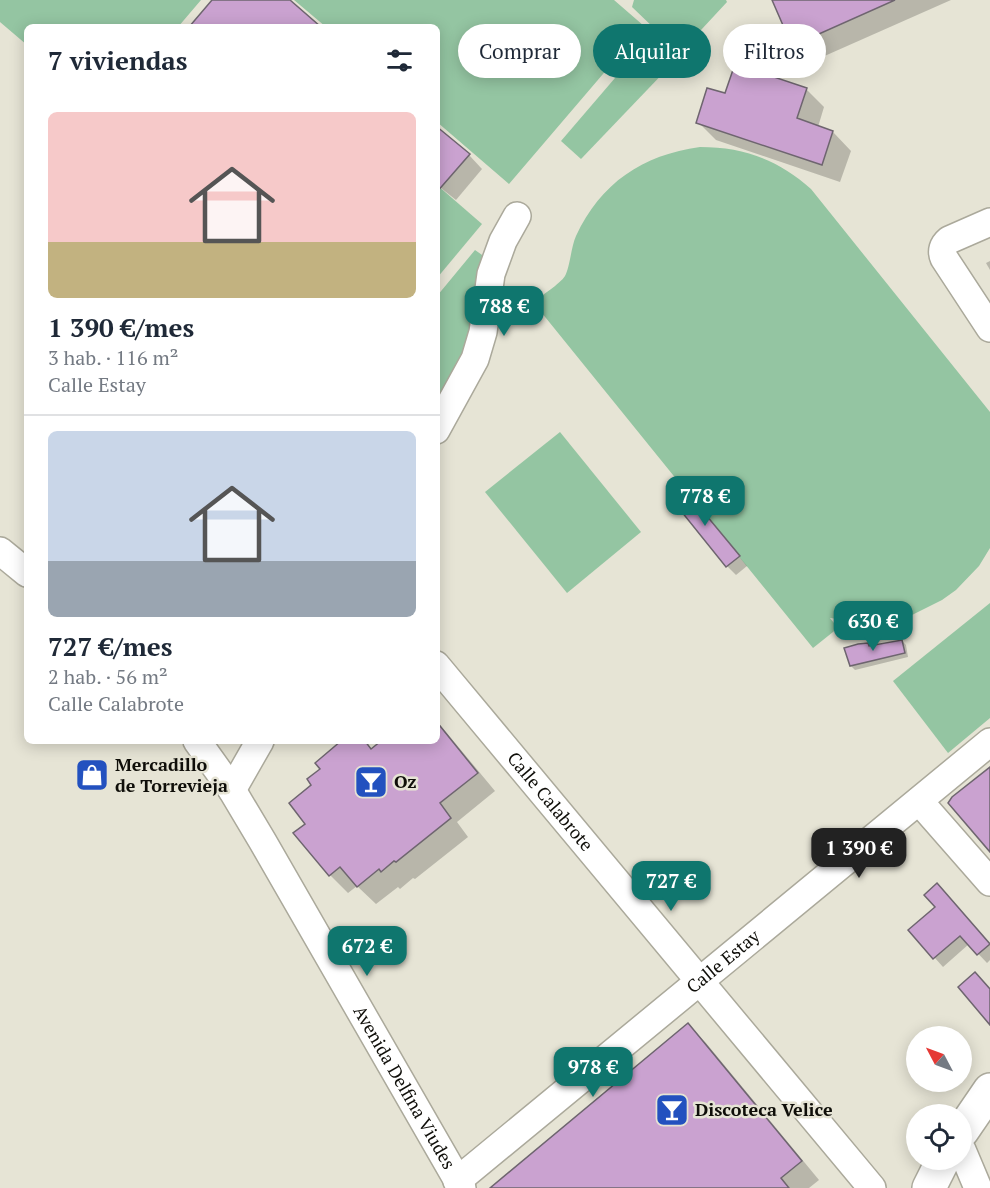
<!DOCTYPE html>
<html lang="es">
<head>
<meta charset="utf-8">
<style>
  body { margin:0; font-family:"PT Serif",serif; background:#f2f2f3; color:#1f2937; height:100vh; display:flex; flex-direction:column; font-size:22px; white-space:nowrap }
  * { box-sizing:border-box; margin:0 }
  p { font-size:20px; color:#747a83 }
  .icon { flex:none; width:33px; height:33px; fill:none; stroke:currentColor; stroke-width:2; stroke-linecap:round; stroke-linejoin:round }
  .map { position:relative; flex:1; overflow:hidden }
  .panel { position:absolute; left:24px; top:24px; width:416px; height:720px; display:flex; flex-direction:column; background:#fff; border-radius:9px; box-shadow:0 3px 15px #0003 }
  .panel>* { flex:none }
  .hud { position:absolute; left:458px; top:24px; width:442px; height:54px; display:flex; gap:12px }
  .needle { width:39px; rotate:311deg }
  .buttons { position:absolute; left:906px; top:1026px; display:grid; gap:12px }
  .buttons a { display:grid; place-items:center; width:66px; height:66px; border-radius:50%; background:#fff; box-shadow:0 3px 15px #0003; font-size:30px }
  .price { position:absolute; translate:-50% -51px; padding:0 14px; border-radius:12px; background:#0f766e; color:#fff; font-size:20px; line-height:39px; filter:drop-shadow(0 2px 3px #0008) }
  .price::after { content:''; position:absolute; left:50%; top:36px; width:18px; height:14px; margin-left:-9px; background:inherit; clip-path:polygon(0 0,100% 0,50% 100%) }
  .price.active { background:#222; color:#fff }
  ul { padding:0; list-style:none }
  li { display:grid; align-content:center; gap:12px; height:318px; padding:0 24px }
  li+li { border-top:2px solid #e0e1e3 }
  li span { display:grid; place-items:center; height:186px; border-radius:9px; color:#555 }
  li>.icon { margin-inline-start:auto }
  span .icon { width:108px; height:108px; fill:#fffc; stroke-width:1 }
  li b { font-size:26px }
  h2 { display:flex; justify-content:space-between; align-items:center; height:72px; padding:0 24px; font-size:26px }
  .chip { padding:0 21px; border-radius:27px; background:#fff; box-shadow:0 3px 15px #0003; font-size:21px; line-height:54px }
  .chip.active { background:#0f766e; color:#fff }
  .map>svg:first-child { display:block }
  .green { fill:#94c5a2 }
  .shadow { fill:#0003 }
  .building { fill:#caa2d0; stroke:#6e656f; stroke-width:1.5 }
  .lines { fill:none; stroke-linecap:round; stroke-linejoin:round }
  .minor-casing { stroke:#aba99b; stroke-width:30 }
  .major-casing { stroke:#aba99b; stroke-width:36 }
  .minor { stroke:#fff; stroke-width:27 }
  .major { stroke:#fff; stroke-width:33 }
  .labels { text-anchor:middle; stroke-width:5; stroke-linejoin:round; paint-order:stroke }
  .poi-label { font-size:18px; font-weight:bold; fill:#0f0e09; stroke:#e6e4d5; text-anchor:start }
  .street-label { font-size:18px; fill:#0f0e09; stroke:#e6e4d5 }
</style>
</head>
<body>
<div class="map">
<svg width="990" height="1188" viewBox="0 0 990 1188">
  <rect width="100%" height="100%" fill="#e6e4d5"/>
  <g class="green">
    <polygon points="0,0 201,0 178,27 27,27 27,45 0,22"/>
    <polygon points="294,0 614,0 644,26 509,184 437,122 436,27 326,27"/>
    <polygon points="634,0 726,0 727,2 675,58 651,36 656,30 632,7"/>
    <polygon points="645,43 670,66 581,159 561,141"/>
    <path d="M700,147C744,147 779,160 811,189L990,412V548L979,566L956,590L942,600L912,615L879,622H862L830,618L838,628L813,648L533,302C541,296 560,284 565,276C570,267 571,247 576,236C601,183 642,155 700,147Z"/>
    <polygon points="437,185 482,224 437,278"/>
    <polygon points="475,250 485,257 474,297 468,349 437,412 437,296"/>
    <polygon points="560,432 641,532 567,593 485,492"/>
    <polygon points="990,603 990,718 948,753 893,681"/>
  </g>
  <g class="shadow">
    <polygon points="774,0 951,0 811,62 793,45"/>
    <polygon points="806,89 824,107 818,127 833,132 851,151 840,182 716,140 698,122 726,95"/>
    <polygon points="469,155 482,169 456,200 436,184"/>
    <polygon points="990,261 990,270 986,263"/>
    <polygon points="682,488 747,566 736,575 727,566"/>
    <polygon points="902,641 906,645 908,657 855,670 851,666 868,645 871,648"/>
    <polygon points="436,720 495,791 457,822 468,837 415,879 413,878 400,889 398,887 376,904 357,886 348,893 330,875 307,824 313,785 357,741 364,741 372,750 383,741 436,741"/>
    <polygon points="946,894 990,945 990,960 987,963 969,944 943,967 910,930 937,907"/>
    <polygon points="688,1025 706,1043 819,1180 809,1188 506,1188"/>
  </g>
  <g class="building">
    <polygon points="212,0 290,0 321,27 189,27"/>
    <polygon points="772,0 895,0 792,46"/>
    <polygon points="735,64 807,88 797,118 833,131 822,165 696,123 707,88 725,93"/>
    <polygon points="436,126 470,154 436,193"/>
    <polygon points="682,486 740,556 726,567 669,496"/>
    <polygon points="902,640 905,653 850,666 844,648 858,644 868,643 869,646"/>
    <polygon points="436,721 478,773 440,803 451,818 396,862 394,861 381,872 379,869 357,887 340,867 329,876 293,833 305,824 289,803 311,785 307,779 320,769 315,763 341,741 365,741 371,749 381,741 436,741"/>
    <polygon points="990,767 990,852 948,803 952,797"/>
    <polygon points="937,883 990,944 977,955 960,936 933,959 908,930 935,907 924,895"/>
    <polygon points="975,972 990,989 990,1025 958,987"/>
    <polygon points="688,1023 802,1161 781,1178 789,1188 490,1188"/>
  </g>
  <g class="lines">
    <defs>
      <g id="minor">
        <path d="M990,222L949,240C943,245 941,251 944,258L990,328"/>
        <polyline points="436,430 475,359 483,332 491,274 503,241 517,216"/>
        <polyline points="0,551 27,573"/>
        <path id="s1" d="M436,665L872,1188"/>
        <path id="s2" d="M197,741L232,790L263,842L462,1188"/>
        <polyline points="232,790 260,741"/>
        <polyline points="919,801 990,882"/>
        <polyline points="962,1150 978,1188"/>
        <path id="s3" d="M457,1181L990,742"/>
      </g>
      <g id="major">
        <polyline points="962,1131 990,1090"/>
        <polyline points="929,1188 943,1160"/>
      </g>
    </defs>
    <use href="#minor" class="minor-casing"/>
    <use href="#major" class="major-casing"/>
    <use href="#minor" class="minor"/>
    <use href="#major" class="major"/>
  </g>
  <defs>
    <symbol id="shop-square" viewBox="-11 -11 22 22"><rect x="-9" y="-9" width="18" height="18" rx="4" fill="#2351bf" stroke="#e6e4d5"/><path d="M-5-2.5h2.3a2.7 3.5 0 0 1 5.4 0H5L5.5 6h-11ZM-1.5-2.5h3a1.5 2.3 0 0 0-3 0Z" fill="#fff"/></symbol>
    <symbol id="bar-square" viewBox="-11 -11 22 22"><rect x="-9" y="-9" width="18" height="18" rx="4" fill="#2351bf" stroke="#e6e4d5"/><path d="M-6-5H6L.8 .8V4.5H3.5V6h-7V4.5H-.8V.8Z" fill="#fff"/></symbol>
  </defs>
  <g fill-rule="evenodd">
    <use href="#shop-square" x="73" y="756" width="38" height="38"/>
    <use href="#bar-square" x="352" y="763" width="38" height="38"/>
    <use href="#bar-square" x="653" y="1091" width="38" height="38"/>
  </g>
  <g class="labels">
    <g class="poi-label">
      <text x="115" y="771">Mercadillo<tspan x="115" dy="21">de Torrevieja</tspan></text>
      <text x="394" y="788">Oz</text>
      <text x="695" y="1116">Discoteca Velice</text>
    </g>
    <g class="street-label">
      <text dy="6" stroke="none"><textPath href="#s1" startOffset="178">Calle Calabrote</textPath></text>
      <text dy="6" stroke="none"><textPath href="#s3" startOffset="345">Calle Estay</textPath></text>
      <text dy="6" stroke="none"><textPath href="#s2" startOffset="404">Avenida Delfina Viudes</textPath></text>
    </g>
  </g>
</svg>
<div class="buttons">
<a><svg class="needle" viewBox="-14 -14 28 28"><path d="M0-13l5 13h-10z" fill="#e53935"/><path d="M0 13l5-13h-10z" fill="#747a83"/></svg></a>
<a><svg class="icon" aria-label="locate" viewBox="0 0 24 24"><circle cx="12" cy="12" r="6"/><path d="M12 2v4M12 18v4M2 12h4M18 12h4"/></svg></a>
</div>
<b class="price" style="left:504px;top:337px">788 €</b>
<b class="price" style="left:705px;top:527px">778 €</b>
<b class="price" style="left:873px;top:652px">630 €</b>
<b class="price active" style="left:859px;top:879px">1 390 €</b>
<b class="price" style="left:671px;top:912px">727 €</b>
<b class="price" style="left:367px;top:977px">672 €</b>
<b class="price" style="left:593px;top:1098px">978 €</b>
<div class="hud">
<a class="chip">Comprar</a>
<a class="chip active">Alquilar</a>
<a class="chip">Filtros</a>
</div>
<section class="panel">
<h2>7 viviendas<svg class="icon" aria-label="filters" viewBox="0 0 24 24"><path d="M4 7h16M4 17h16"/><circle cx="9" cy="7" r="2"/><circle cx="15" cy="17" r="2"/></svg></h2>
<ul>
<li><span style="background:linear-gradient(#f6c9c9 70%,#c2b280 0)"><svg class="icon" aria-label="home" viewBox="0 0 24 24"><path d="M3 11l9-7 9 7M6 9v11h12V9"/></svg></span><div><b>1 390 €/mes</b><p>3 hab. · 116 m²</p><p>Calle Estay</p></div></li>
<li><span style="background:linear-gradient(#c9d6e8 70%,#9aa5b1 0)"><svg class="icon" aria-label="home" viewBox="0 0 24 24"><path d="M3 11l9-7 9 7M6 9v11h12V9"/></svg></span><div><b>727 €/mes</b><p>2 hab. · 56 m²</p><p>Calle Calabrote</p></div></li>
</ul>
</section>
</div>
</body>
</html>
